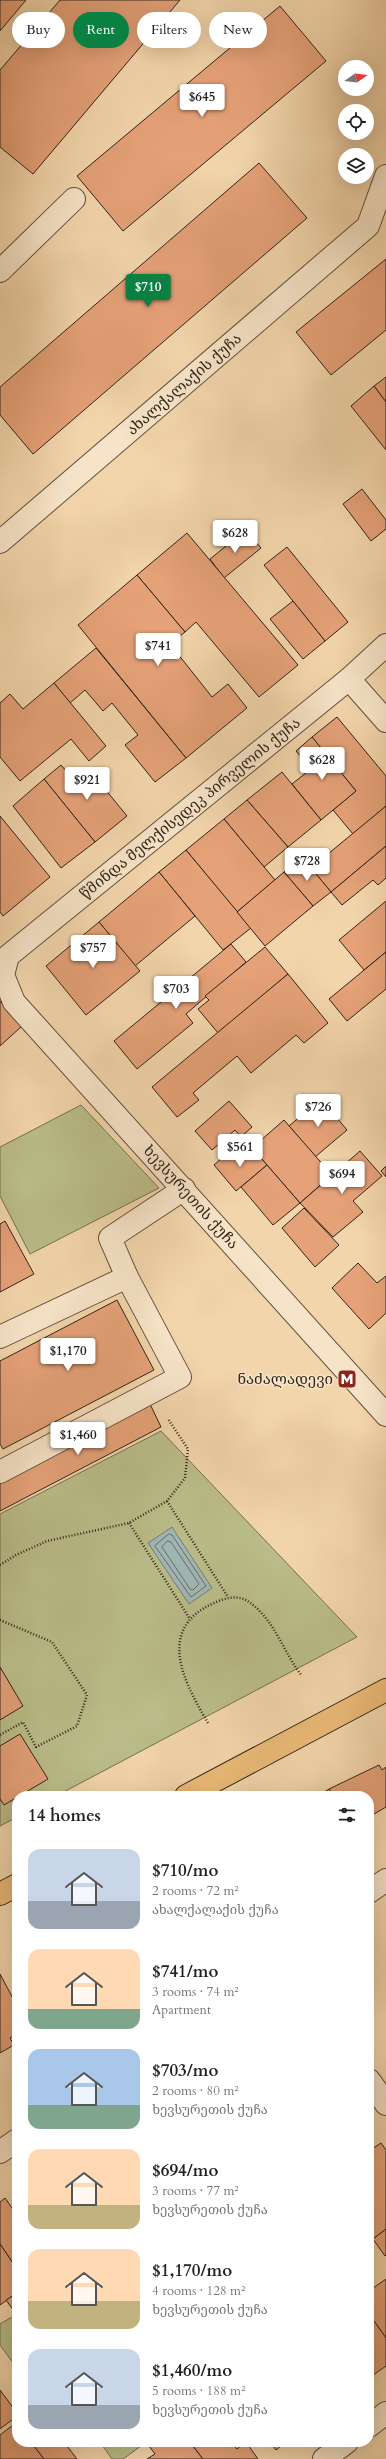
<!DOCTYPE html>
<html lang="en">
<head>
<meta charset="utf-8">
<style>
  body { margin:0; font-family:Cardo,"Noto Serif Georgian",serif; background:#f2f2f2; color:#202124; height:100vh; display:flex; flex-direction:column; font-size:15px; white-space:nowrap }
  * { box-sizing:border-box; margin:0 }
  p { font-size:13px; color:#757577 }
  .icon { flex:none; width:22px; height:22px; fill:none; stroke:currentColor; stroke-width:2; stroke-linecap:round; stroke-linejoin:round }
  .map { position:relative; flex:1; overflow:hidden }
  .details { position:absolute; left:12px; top:1791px; width:362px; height:656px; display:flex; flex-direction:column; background:#fff; border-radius:16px; box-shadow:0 4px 16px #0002 }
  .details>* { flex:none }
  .banner { position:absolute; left:12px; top:12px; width:362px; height:36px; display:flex; gap:8px }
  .needle { width:26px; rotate:76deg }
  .tools { position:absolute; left:338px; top:60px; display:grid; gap:8px }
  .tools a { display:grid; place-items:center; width:36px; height:36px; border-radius:50%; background:#fff; box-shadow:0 4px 16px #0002; font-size:20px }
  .price { position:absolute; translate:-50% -34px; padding:0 9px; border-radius:4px; background:#fff; color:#222; font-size:13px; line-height:26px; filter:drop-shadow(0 1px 2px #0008) }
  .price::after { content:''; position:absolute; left:50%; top:24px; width:12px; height:9px; margin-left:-6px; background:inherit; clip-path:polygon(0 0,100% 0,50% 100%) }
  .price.selected { background:#0b8043; color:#fff }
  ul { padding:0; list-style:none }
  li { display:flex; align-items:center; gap:12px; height:100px; padding:0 16px }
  li span { display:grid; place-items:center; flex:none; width:112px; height:80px; border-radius:12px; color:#555 }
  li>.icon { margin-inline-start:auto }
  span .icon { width:48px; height:48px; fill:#fffc; stroke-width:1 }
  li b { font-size:17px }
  h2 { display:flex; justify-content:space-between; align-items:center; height:48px; padding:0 16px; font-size:17px }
  .pill { padding:0 14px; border-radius:18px; background:#fff; box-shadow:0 4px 16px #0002; font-size:14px; line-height:36px }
  .pill.selected { background:#0b8043; color:#fff }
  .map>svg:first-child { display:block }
  .green { fill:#babd89; stroke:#757052 }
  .water { fill:#a1b6b5; stroke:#747c77 }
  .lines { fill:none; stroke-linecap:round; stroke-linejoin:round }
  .shore { stroke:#686d68; stroke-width:1 }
  .building { fill:#e5a178; stroke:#30241a }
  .minor-casing { stroke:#61503e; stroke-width:24 }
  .major-casing { stroke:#30241a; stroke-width:24 }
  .path { stroke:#30241a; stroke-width:2.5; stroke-dasharray:1 2; stroke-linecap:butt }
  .minor { stroke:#f7e4c8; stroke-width:22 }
  .major { stroke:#eaba76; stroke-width:22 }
  .labels { text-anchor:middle; stroke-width:3; stroke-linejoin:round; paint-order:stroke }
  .street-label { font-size:15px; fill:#30241a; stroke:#f7e4c8 }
  .poi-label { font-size:15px; fill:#30241a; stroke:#f7e4c8; text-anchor:end }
</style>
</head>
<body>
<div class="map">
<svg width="386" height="2459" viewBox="0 0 386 2459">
  <rect width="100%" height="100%" fill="#f3d5ab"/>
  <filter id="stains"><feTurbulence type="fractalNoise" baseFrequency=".005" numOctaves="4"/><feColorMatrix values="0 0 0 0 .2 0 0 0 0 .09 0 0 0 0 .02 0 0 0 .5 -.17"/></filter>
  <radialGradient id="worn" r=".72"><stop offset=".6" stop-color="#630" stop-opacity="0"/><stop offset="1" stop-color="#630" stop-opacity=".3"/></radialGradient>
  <g class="green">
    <polygon points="81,1105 159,1188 30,1254 0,1196 0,1147"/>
    <polygon points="161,1431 357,1637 56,1796 17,1796 17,1817 0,1826 0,1514"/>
    <polygon points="17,2314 17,2368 0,2345 0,2324"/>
    <polygon points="100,2442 139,2442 141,2446 123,2459 112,2459"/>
  </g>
  <polygon class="water" points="172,1527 212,1588 189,1604 148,1543"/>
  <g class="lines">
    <g class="shore">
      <polygon points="169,1534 172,1535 206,1586 191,1597 155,1546"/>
      <polygon points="168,1541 171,1542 199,1584 193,1590 190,1589 162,1547"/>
    </g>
  </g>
  <g class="building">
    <polygon points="0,0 26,0 0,31"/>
    <polygon points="60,0 180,0 33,174 0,147 0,70"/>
    <polygon points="280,6 326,61 123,231 77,176"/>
    <polygon points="259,163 307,218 33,454 0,415 0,387"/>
    <polygon points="386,259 386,330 331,375 296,332"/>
    <polygon points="386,377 386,402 374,386"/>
    <polygon points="374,386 386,402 386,450 351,406"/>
    <polygon points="362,489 386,520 386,529 371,541 343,504"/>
    <polygon points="246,530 261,548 224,578 210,559"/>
    <polygon points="187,533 298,665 259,697 196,622 185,632 137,575"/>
    <polygon points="287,547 348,622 325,641 264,565"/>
    <polygon points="137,575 185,632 170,644 212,697 228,684 247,708 186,758 78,625"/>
    <polygon points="293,601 325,641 303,659 270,619"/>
    <polygon points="96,648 186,758 155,782 125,745 138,735 112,703 103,711 85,690 70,703 54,683"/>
    <polygon points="54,683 106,746 89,761 71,739 20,781 0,757 0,703 10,694 23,709"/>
    <polygon points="337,717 386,776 386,806 353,834 333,810 356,791 312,737"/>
    <polygon points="312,737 356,791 321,820 292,784 311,769 296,751"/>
    <polygon points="61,765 73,779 87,767 127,816 95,842 44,779"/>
    <polygon points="282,772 321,820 288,847 247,800"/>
    <polygon points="44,779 95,842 61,868 13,806"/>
    <polygon points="247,800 288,847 264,867 224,819"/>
    <polygon points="386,806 386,846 331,892 311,868"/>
    <polygon points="0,816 50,877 3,916 0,912"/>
    <polygon points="224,819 275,880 237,912 186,850"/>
    <polygon points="386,846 386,878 378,885 373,880 342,905 331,892"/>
    <polygon points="186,850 251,928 223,950 159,872"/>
    <polygon points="302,857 331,892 313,906 284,872"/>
    <polygon points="159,872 195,916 135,966 99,922"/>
    <polygon points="284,872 313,906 265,946 237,912"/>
    <polygon points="386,901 386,952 364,970 339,940"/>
    <polygon points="99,922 140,971 86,1015 46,966"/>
    <polygon points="231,944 246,962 186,1014 193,1023 137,1069 114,1041"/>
    <polygon points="265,947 288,974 218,1033 198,1009 209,1000 205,996"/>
    <polygon points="386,952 386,989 347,1021 329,999"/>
    <polygon points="288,974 328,1023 304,1043 296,1035 251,1073 237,1056 193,1093 199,1100 177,1117 152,1087"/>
    <polygon points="0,1001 22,1026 0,1046"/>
    <polygon points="321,1099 347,1130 315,1157 289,1126"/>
    <polygon points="229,1101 252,1127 241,1137 235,1130 212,1150 195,1131"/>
    <polygon points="284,1120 332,1175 300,1203 252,1148"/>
    <polygon points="252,1148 267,1165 236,1191 214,1165 230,1151 237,1160"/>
    <polygon points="360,1151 382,1176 353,1201 363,1212 333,1237 300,1203"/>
    <polygon points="267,1165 300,1203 273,1225 241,1187"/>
    <polygon points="386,1166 386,1177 381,1171"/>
    <polygon points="304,1208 339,1245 315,1267 282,1228"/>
    <polygon points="5,1221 34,1274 0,1292 0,1224"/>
    <polygon points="358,1263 377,1283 386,1276 386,1313 369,1329 332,1288"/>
    <polygon points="117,1300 154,1370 3,1449 0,1444 0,1361"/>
    <polygon points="150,1404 161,1427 0,1511 0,1483"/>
    <polygon points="0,1667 23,1706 0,1720"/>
    <polygon points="20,1734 48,1779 4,1805 0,1799 0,1746"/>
    <polygon points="379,1765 382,1770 386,1767 386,1807 369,1817 369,1796 334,1796 329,1789"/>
    <polygon points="329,1789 334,1796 318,1796"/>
    <polygon points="0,1974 17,2006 17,2034 10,2038 14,2045 0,2053"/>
    <polygon points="381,2143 386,2150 386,2229 369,2242 369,2151"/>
    <polygon points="5,2198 17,2215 17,2265 15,2266 0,2244 0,2202"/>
    <polygon points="386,2229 386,2255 385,2256 373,2239"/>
    <polygon points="0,2244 17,2269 17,2293 0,2305"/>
    <polygon points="386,2279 386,2338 369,2314 369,2291"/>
    <polygon points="17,2293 17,2315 6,2300"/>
    <polygon points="369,2314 386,2338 386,2366 369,2378"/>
    <polygon points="0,2390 17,2413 17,2416 0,2429"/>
    <polygon points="17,2422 17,2442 31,2442 44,2459 0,2459 0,2435"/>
    <polygon points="31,2442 64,2442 77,2459 44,2459"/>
    <polygon points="146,2442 190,2442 203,2459 147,2459 155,2454"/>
    <polygon points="190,2442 231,2442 237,2449 246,2442 258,2459 203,2459"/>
    <polygon points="270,2442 286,2442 276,2450"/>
  </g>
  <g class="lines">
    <defs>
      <g id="minor">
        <polyline points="0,271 74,199"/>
        <polyline points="0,542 368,226 386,176"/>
        <polyline points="386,645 349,679 8,956 3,975 14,1002 386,1415"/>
        <polyline points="349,679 386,721"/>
        <polyline points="0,1337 127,1277 110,1238 184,1189"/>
        <polyline points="0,1472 180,1377 127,1277"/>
        <polyline points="369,1892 386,1880"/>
        <polyline points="369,2080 386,2104"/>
        <polyline points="0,2152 17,2140"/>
        <polyline points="369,2426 386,2413"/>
        <polyline points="324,2459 347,2442"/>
      </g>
      <g id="major">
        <polyline points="186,1796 386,1690"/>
        <polyline points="0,1894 17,1885"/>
      </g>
    </defs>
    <use href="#minor" class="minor-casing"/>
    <use href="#major" class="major-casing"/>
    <g class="path">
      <polyline points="167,1501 228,1597"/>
      <polyline points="129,1523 190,1619"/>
      <polyline points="0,1565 16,1555 47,1541 129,1523 167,1501 185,1478 188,1449 168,1419"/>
      <polyline points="0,1620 52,1642 87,1695 77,1726 36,1747 23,1722 0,1735"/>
      <path d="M208,1723C184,1682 155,1629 214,1603C225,1598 238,1594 249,1602C275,1620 283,1652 302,1676"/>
    </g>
    <use href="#minor" class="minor"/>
    <use href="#major" class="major"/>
  </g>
  <defs>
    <symbol id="metro-square" viewBox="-11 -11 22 22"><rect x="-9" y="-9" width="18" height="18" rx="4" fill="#8f2418" stroke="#f7e4c8"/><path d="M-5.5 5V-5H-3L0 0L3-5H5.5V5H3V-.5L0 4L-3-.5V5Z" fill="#fff"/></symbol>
  </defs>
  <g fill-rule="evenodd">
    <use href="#metro-square" x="336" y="1368" width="22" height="22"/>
  </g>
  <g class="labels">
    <g class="street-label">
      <text transform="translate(184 384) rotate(-41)" y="5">ახალქალაქის ქუჩა</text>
      <text transform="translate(190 808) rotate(-39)" y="5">წმინდა მელქისედეკ პირველის ქუჩა</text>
      <text transform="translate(191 1197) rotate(48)" y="5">ხევსურეთის ქუჩა</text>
    </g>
    <g class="poi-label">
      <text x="333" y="1384">ნაძალადევი</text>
    </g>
  </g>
  <rect width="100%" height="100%" filter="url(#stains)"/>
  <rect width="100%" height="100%" fill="url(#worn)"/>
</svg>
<div class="tools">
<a><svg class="needle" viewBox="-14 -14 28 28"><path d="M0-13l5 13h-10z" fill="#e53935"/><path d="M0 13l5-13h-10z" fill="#757577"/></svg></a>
<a><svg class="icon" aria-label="locate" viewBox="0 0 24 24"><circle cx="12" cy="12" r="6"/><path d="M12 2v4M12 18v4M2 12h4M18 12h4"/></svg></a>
<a><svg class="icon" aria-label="layers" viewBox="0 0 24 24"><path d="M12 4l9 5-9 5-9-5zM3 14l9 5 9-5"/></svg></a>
</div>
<b class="price" style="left:202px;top:118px">$645</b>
<b class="price selected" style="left:148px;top:308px">$710</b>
<b class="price" style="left:235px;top:554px">$628</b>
<b class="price" style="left:158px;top:667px">$741</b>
<b class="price" style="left:322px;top:781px">$628</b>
<b class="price" style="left:87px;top:801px">$921</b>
<b class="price" style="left:307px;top:882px">$728</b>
<b class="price" style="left:93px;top:969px">$757</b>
<b class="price" style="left:176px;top:1010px">$703</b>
<b class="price" style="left:318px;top:1128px">$726</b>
<b class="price" style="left:240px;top:1168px">$561</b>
<b class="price" style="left:342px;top:1195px">$694</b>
<b class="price" style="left:68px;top:1372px">$1,170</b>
<b class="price" style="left:78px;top:1456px">$1,460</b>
<div class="banner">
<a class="pill">Buy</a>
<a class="pill selected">Rent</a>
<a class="pill">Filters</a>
<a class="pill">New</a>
</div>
<section class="details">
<h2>14 homes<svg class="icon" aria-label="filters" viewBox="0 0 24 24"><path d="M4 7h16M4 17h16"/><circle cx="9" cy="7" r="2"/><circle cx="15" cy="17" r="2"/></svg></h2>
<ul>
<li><span style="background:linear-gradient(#c9d6e8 65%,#9aa5b1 0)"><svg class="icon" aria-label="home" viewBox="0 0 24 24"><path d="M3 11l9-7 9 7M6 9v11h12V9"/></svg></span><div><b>$710/mo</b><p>2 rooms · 72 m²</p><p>ახალქალაქის ქუჩა</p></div></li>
<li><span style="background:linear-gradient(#ffd9b3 75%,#7fa58c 0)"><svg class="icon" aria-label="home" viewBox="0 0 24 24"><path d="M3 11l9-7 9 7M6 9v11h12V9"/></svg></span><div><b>$741/mo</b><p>3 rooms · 74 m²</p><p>Apartment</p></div></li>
<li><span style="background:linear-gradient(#a9c7e8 70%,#7fa58c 0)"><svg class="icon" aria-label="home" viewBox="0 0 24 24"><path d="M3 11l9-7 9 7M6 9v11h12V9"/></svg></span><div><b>$703/mo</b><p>2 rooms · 80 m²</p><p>ხევსურეთის ქუჩა</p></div></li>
<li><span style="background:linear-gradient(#ffd9b3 70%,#c2b280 0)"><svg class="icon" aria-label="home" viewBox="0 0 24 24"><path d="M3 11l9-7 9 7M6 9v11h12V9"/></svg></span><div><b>$694/mo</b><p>3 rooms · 77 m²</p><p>ხევსურეთის ქუჩა</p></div></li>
<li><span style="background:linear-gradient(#ffd9b3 65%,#c2b280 0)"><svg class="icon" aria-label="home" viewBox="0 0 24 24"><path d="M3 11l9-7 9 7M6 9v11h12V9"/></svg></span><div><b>$1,170/mo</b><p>4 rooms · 128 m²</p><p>ხევსურეთის ქუჩა</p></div></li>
<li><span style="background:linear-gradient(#c9d6e8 70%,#9aa5b1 0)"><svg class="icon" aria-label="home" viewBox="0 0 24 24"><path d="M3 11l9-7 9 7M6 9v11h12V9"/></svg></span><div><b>$1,460/mo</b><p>5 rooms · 188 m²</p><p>ხევსურეთის ქუჩა</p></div></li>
</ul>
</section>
</div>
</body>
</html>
